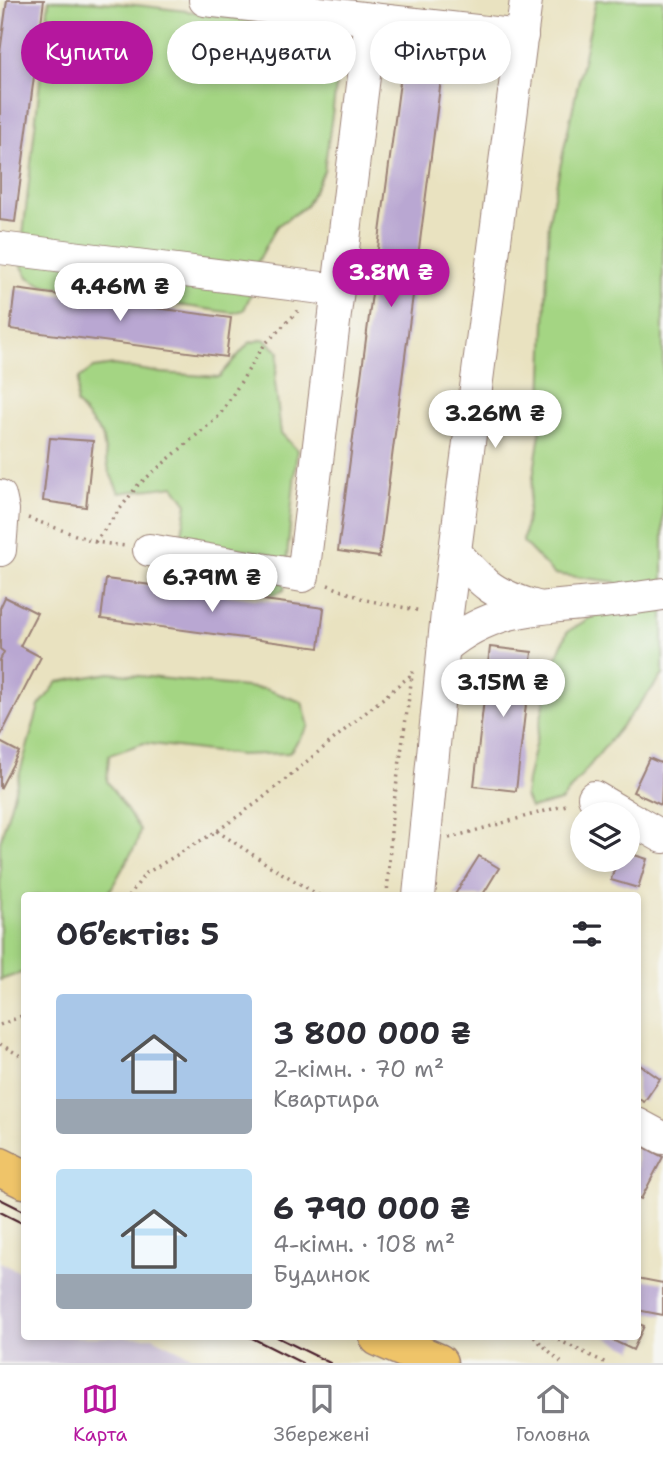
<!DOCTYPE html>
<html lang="uk">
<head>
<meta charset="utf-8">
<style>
  body { margin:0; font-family:"Shantell Sans",sans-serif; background:#f2f2f3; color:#2b2b33; height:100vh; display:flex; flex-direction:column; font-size:26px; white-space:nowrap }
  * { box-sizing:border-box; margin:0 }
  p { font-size:23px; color:#7c7c81 }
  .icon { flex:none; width:38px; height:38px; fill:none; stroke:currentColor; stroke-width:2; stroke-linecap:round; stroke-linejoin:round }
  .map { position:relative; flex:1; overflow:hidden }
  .drawer { position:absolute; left:21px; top:892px; width:620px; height:448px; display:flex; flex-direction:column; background:#fff; border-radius:7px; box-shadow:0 4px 10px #0003 }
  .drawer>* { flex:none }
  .guide { position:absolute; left:21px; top:21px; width:621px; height:63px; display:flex; gap:14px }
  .controls { position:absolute; left:570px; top:802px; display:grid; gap:14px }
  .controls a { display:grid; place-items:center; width:70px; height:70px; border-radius:50%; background:#fff; box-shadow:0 4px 10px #0003; font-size:35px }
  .price { position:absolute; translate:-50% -60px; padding:0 16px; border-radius:24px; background:#fff; color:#222; font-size:23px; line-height:46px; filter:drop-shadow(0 2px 4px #0008) }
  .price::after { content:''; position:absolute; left:50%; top:42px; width:21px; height:16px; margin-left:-10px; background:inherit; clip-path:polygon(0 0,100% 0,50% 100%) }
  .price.current { background:#b5179e; color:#fff }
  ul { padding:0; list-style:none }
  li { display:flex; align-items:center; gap:21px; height:175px; padding:0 35px }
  li span { display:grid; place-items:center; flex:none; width:196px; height:140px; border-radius:7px; color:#555 }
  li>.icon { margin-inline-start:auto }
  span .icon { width:84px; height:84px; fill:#fffc; stroke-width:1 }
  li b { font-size:30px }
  h2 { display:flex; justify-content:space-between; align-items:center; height:84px; padding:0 35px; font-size:30px }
  .pill { padding:0 24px; border-radius:32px; background:#fff; box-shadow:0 4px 10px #0003; font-size:24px; line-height:63px }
  .pill.current { background:#b5179e; color:#fff }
  .tab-bar { display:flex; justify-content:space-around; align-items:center; height:98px; border-top:2px solid #e1e1e2; background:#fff; font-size:19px; color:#7c7c81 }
  .tab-bar a { display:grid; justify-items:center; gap:4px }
  .tab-bar .current { color:#b5179e }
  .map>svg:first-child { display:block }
  .industrial { fill:#cabfd6 }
  .green { fill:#a4d583; stroke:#777a57; stroke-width:2 }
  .building { fill:#b9a7d2 }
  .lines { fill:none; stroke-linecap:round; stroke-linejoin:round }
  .minor-casing { stroke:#9a8076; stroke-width:34 }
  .major-casing { stroke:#9a8076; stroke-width:41 }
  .path { stroke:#9a8076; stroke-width:3.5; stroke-dasharray:2 5; stroke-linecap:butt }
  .minor { stroke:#fff; stroke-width:32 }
  .major { stroke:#efc469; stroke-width:38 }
  .tram { stroke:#4a1f2b; stroke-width:2 }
</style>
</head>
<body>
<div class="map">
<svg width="663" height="1363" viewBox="0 0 663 1363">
  <rect width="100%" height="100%" fill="#f6f6f2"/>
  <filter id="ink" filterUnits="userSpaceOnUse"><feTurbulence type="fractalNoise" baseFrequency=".0143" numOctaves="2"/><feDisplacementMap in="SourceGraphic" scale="14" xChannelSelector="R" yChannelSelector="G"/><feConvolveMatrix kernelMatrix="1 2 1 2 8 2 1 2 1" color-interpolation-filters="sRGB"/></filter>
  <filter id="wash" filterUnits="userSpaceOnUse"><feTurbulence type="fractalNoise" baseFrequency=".00686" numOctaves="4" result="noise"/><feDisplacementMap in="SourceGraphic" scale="28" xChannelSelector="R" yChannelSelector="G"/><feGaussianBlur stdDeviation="1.57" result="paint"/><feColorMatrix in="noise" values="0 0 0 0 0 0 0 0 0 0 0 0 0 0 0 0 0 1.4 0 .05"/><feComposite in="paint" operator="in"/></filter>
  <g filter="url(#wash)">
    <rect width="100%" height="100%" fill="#e9e2c0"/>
    <polygon class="industrial" points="0,1262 24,1274 24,1337 153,1337 206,1363 0,1363"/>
    <g class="green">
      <path d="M49,0C112,0 176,10 240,18C265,21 296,22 318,36C323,39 328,46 333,51L336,87L324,171L306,206L277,226L256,265L254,287L244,310L233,313L42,285L28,277L20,263Z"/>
      <polygon points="596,0 663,0 663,675 561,801 530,808 525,796 527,781 552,668 567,632 622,598 616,582 554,574 523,542 541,427 549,219"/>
      <path d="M264,339L279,352L275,382L281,433L297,450L284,590L275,594L179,585L154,575C152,551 160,542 182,533L187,504L174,486L119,493L109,471L102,435L76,403L79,378L93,368L114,365L161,373L219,377L249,343Z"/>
      <polygon points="110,673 265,689 302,702 309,726 289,753 240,755 144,743 109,755 107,781 140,830 137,843 107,896 24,896 24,972 0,980 0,842 39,706 58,682"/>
    </g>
    <g id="blocks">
      <g class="building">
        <polygon points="7,0 44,0 15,222 0,220 0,53"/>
        <polygon points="403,59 443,64 379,557 338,551"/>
        <polygon points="15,289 231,318 226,357 10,329"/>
        <polygon points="50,438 93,441 86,507 43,501"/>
        <polygon points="106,579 324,608 319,648 101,619"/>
        <polygon points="5,597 37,613 20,646 41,657 0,737 0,660 4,652 0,649 0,608"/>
        <polygon points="490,647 532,652 516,791 474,786"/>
        <polygon points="0,742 19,752 0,789"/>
        <polygon points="649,758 663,764 661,805 633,792"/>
        <polygon points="628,853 647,859 638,888 611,880 617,859 628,859"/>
        <polygon points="479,856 499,868 482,896 454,896"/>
        <polygon points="637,1063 660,1079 644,1102 637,1098"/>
        <polygon points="637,1143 663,1157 641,1199 637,1197"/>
        <polygon points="637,1278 663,1283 663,1315 637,1310"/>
        <polygon points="637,1323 644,1326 633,1350 606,1337 637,1337"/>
      </g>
    </g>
  </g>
  <g filter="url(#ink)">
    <use href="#blocks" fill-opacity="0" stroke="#9a8076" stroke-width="2"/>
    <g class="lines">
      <defs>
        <g id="minor">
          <polyline points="205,0 522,36"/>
          <polyline points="0,248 338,290"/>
          <polyline points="0,496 3,510 0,550"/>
          <polyline points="149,550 303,576 371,19"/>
          <path d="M455,552C485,586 494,595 537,607"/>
          <path d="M444,648C493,606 543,608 603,602C623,600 643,597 663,594"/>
          <polyline points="594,797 623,814"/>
          <polyline points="628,817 663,837"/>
          <polyline points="419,896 447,613 526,0"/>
          <polyline points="637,1124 663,1138"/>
        </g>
        <g id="major">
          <polyline points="0,1167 24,1179"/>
          <polyline points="379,1337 438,1363"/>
        </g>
      </defs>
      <use href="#minor" class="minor-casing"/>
      <use href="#major" class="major-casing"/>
      <g class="path">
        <polyline points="28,518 95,542 125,546"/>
        <polyline points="95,542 138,485 219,416 265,344 298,311"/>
        <polyline points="328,585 366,600 421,611"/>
        <polyline points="217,831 270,866 320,896"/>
        <polyline points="449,838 570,804"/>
        <polyline points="129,896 145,874 217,831 258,802 411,675"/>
        <polyline points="387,896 392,816 413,669"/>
        <polyline points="0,1025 24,1015"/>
        <polyline points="0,1044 24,1058"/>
        <polyline points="534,1337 562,1363"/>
        <polyline points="552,1337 606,1363"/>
      </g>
      <use href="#minor" class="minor"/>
      <use href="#major" class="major"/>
      <g class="tram">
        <polyline points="0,1199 24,1211"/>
        <polyline points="0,1212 24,1224"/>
        <polyline points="250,1337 302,1363"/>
        <polyline points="277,1337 330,1363"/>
      </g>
    </g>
  </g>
</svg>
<div class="controls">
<a><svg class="icon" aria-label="layers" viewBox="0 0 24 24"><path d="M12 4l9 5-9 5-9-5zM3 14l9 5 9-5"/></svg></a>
</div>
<b class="price current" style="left:391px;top:309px">3.8M ₴</b>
<b class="price" style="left:120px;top:323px">4.46M ₴</b>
<b class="price" style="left:495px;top:450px">3.26M ₴</b>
<b class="price" style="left:212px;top:614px">6.79M ₴</b>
<b class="price" style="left:503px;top:719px">3.15M ₴</b>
<div class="guide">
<a class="pill current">Купити</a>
<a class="pill">Орендувати</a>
<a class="pill">Фільтри</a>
</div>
<section class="drawer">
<h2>Об’єктів: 5<svg class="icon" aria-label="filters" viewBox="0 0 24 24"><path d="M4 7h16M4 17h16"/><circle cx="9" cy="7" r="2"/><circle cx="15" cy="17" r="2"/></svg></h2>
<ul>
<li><span style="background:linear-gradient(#a9c7e8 75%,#9aa5b1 0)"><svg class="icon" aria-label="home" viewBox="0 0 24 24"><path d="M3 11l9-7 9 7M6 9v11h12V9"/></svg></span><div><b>3 800 000 ₴</b><p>2-кімн. · 70 m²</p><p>Квартира</p></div></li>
<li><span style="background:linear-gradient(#bfe0f5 75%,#9aa5b1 0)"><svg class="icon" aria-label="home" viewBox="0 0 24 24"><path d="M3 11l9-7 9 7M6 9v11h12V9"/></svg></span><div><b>6 790 000 ₴</b><p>4-кімн. · 108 m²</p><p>Будинок</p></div></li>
</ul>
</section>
</div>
<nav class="tab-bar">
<a class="current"><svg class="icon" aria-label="map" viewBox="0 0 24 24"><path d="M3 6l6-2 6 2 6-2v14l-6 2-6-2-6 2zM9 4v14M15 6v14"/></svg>Карта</a>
<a><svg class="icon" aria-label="saved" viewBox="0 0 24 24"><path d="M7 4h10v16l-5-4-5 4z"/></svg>Збережені</a>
<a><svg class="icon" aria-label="home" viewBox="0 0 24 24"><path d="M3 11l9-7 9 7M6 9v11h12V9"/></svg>Головна</a>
</nav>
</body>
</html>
